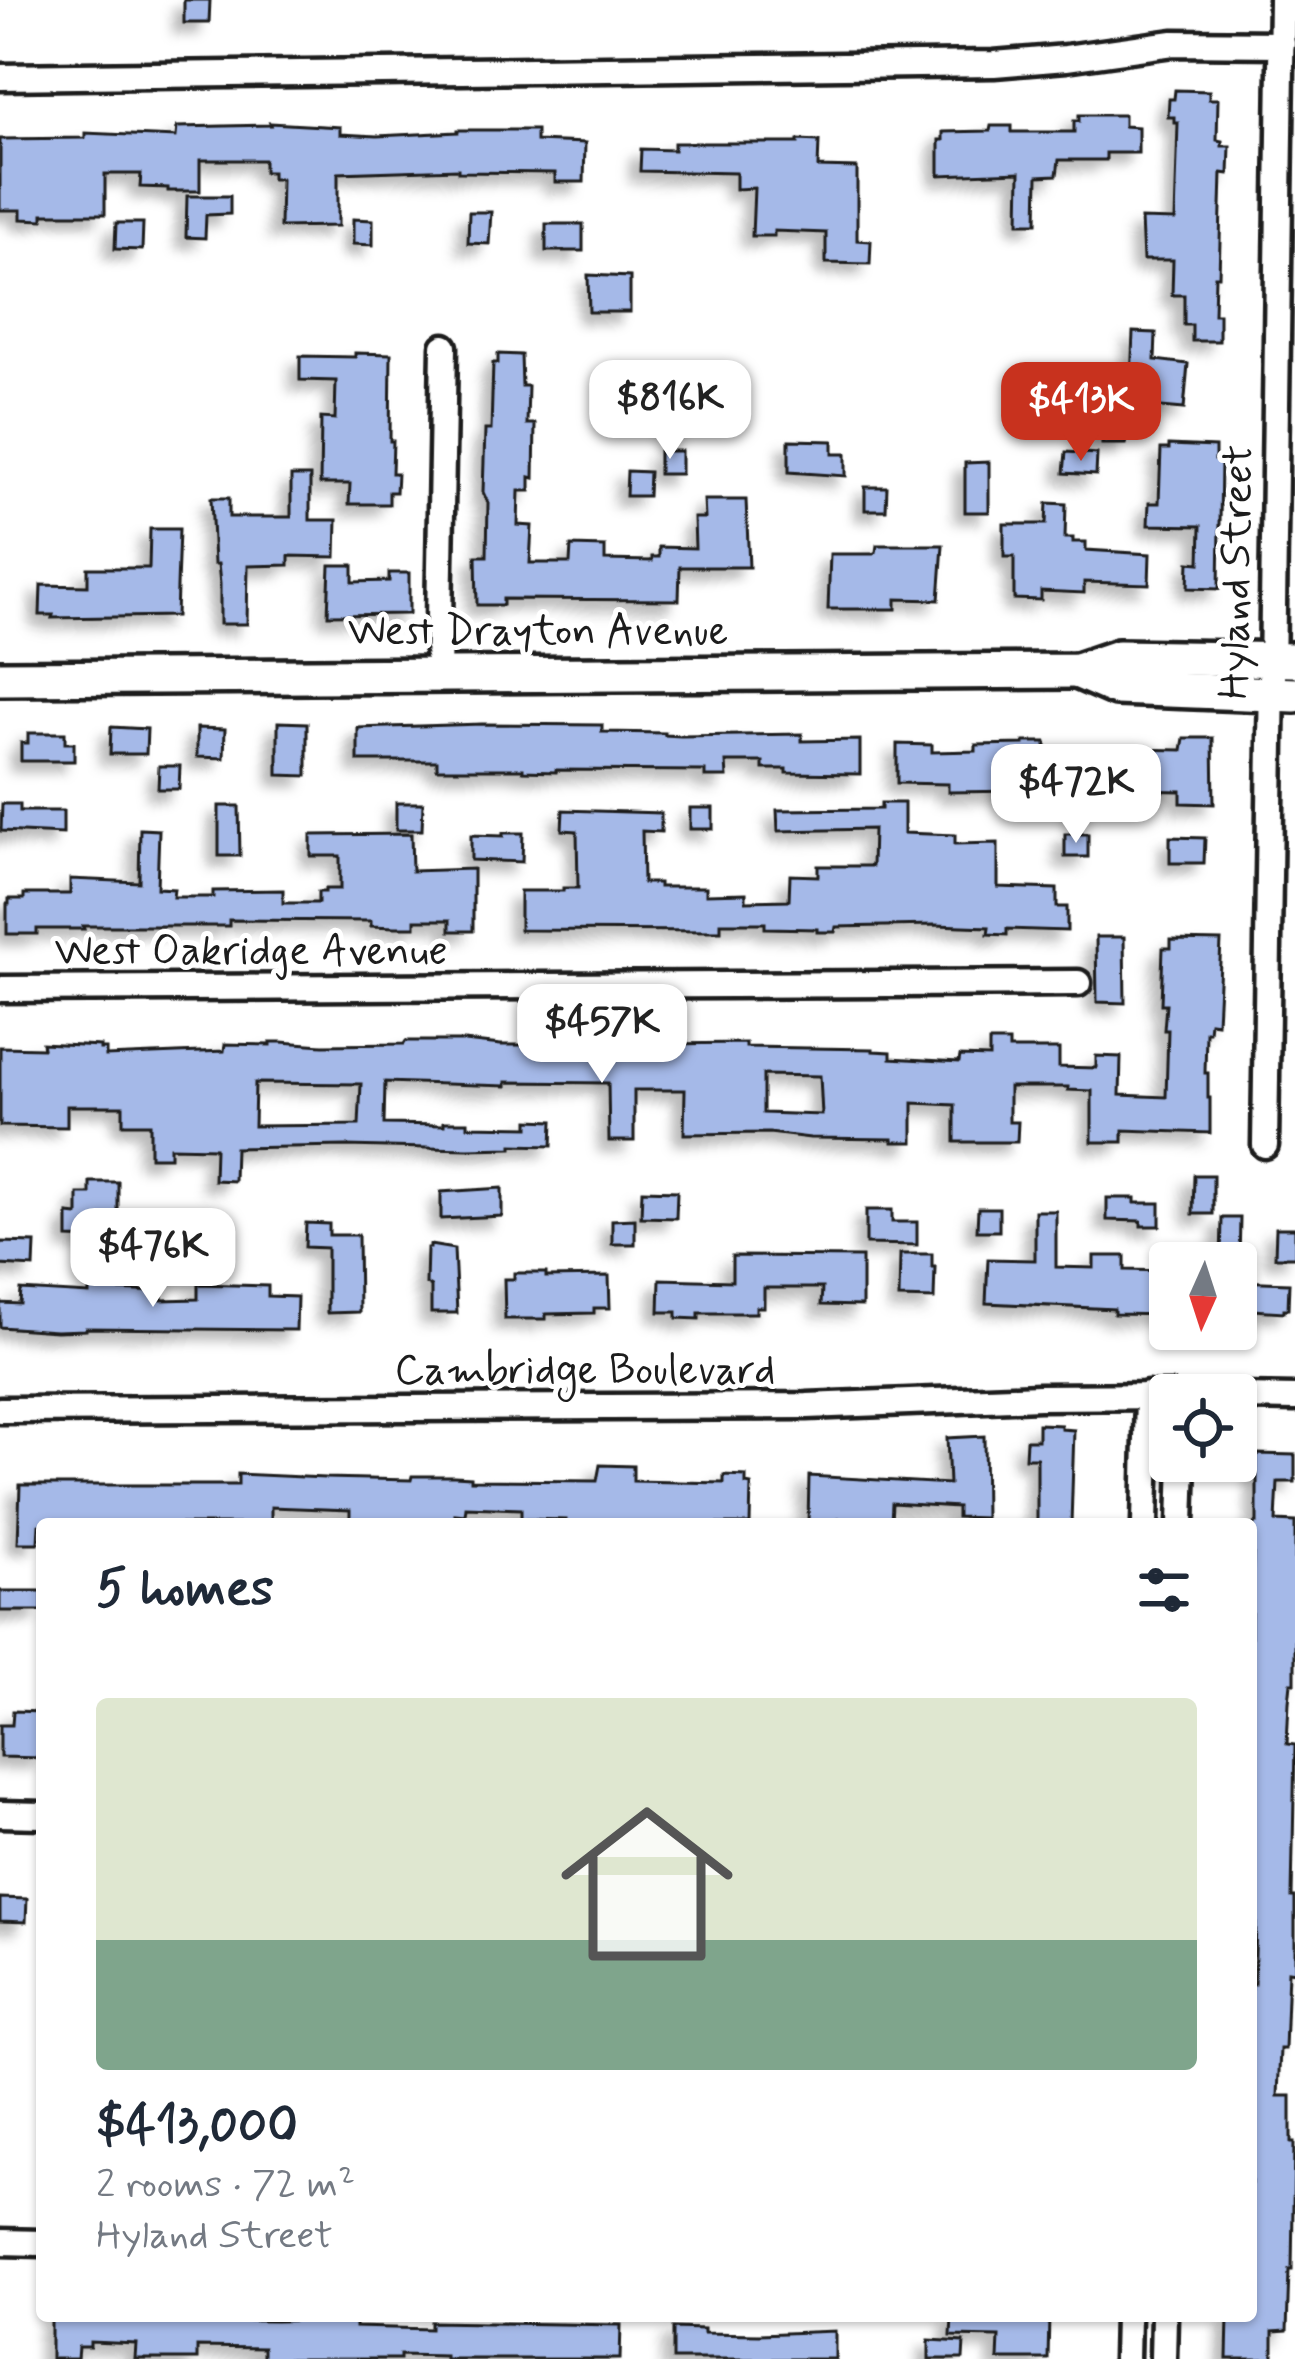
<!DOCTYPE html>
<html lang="en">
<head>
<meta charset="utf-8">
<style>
  body { margin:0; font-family:Mynerve,sans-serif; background:#f6f6f7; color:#1f2937; height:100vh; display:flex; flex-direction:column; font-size:45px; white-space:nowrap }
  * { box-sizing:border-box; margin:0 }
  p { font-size:39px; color:#747a83 }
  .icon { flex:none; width:66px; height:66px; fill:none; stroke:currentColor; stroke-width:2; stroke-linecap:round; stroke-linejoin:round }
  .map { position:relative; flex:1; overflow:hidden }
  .sheet { position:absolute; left:36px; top:1518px; width:1221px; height:804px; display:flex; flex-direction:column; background:#fff; border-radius:12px; box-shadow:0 3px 9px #0004 }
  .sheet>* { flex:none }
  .needle { width:78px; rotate:183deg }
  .controls { position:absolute; left:1149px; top:1242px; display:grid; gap:24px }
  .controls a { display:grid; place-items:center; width:108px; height:108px; border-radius:12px; background:#fff; box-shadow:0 3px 9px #0004; font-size:60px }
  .price { position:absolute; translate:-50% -102px; padding:0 27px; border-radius:24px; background:#fff; color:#222; font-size:39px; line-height:78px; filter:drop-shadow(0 3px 6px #0008) }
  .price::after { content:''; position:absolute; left:50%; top:72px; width:36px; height:27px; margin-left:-18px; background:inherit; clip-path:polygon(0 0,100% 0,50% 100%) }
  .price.current { background:#c8321e; color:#fff }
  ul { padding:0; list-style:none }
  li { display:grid; align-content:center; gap:24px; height:636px; padding:0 60px }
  li span { display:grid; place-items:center; height:372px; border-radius:12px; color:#555 }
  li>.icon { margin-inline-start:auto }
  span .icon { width:216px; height:216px; fill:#fffc; stroke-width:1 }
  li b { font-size:51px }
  h2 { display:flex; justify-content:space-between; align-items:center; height:144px; padding:0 60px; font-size:51px }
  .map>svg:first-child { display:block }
  .building { fill:#a5b9e8; stroke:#1c1c1c; stroke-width:3; fill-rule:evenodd; filter:url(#shadow) }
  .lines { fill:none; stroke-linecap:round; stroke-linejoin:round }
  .street-casing { stroke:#1c1c1c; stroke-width:33 }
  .secondary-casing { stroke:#1c1c1c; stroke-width:42 }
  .street { stroke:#fff; stroke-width:24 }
  .secondary { stroke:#fff; stroke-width:33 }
  .labels { text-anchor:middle; stroke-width:10; stroke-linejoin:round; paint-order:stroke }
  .street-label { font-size:42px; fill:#1c1c1c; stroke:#fff }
</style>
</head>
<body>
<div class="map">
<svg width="1295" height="2359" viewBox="0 0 1295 2359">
  <defs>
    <filter id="shadow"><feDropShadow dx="-10" dy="10" stdDeviation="6" flood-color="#0004"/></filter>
  </defs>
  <rect width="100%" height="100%" fill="#fff"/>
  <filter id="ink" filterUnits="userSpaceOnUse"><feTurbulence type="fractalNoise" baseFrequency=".00833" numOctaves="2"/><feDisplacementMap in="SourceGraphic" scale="24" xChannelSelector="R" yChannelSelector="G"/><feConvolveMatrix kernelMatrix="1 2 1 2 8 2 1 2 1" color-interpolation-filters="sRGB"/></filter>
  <g filter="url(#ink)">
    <g class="building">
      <polygon points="184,0 210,0 209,23 184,23"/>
      <polygon points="1175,90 1209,91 1209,99 1218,99 1217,140 1222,141 1222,146 1230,146 1229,174 1222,173 1219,276 1215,276 1214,314 1219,314 1219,341 1192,341 1192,325 1184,325 1184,295 1172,295 1173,260 1143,260 1141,219 1175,220 1178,123 1174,123 1174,117 1168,117 1169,99 1174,99"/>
      <polygon points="1079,115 1124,115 1124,126 1138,127 1138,153 1106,153 1106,160 1059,160 1057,175 1038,176 1037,223 1019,223 1020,172 939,175 939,140 943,140 943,132 990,131 991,126 1012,126 1012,132 1074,132 1074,121 1079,121"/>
      <polygon points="270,123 340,127 340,134 377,136 458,132 458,130 536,130 536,141 585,143 584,182 555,182 555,173 458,172 458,169 338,173 338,226 280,227 281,179 272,179 272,172 264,172 264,160 200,160 200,191 168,191 168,188 140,187 141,174 105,174 105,214 43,214 43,220 21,219 21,210 0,210 0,139 85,138 85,133 176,137 177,127 271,125"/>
      <polygon points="798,140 819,141 818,167 857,168 857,240 871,241 870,264 826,263 826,233 774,231 774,236 752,236 754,188 736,189 736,173 640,171 641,149 674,150 674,143 798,143"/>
      <polygon points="187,196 230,196 230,214 206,215 205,238 186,237"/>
      <polygon points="469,212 491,212 489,244 468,243"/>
      <polygon points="353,219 373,220 373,245 353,244"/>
      <polygon points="116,223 143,223 142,250 115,249"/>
      <rect x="546" y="224" width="37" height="27"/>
      <polygon points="588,275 630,277 630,312 589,312"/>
      <polygon points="1133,332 1156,333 1155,360 1188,364 1184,409 1127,404 1129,382 1131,382"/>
      <polygon points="355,353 391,354 390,441 393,441 392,473 397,473 396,492 389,492 389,504 349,504 350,484 320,484 321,418 335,419 336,381 300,380 300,356 355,357"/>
      <polygon points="498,354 521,355 522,386 528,386 527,424 535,424 534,478 530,477 530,491 519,491 518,525 532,526 530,563 570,563 571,546 605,547 605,560 652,561 652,557 659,557 659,547 695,548 694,518 705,518 704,500 746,500 749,567 680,567 679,600 503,599 503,605 477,605 476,556 487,556 488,503 483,492 485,430 491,430 493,363 498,363"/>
      <polygon points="1103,420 1127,420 1126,444 1102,444"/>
      <polygon points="789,440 833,441 833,454 846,454 846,476 789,472"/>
      <polygon points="1169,445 1215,447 1215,460 1221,460 1219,589 1188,588 1189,562 1200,563 1201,526 1148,525 1149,503 1159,503 1161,449 1169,449"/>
      <rect x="659" y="451" width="22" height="23"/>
      <polygon points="1066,452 1097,454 1096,475 1064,473"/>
      <polygon points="989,462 989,512 965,512 965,463"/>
      <polygon points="627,471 649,472 648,496 626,496"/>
      <polygon points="291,476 310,476 310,520 337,520 336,557 289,556 289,565 248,566 247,624 220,624 220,584 218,564 214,564 211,498 229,498 229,517 291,517"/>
      <polygon points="865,487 887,487 886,510 865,510"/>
      <polygon points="1047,503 1066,504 1065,538 1073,538 1073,542 1086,542 1086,550 1150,554 1149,584 1084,582 1084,593 1041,591 1041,600 1014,599 1014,557 1004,557 1004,524 1046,524"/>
      <polygon points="150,529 179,529 176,616 52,618 53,615 40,615 41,585 88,586 88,568 149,568"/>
      <polygon points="877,545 943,545 939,600 896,599 896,609 828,609 830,554 873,554 876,552"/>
      <polygon points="330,565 353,565 353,582 389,581 389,573 409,573 409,614 328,615"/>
      <polygon points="278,722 307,723 307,776 278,775"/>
      <polygon points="482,724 602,725 602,732 665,733 665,735 681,736 802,734 802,741 860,740 860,774 786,773 786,769 763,769 763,762 726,762 727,777 705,777 705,771 556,770 556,772 523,771 523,769 437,769 437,761 358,761 358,728"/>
      <polygon points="111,727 147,729 146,754 110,754"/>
      <polygon points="197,728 225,729 224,758 197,757"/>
      <polygon points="28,733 65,733 65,743 74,743 74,761 21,761 21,743 28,743"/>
      <polygon points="1184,738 1213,738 1214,804 1181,803 1181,791 1131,790 1132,749 1182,750"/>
      <polygon points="1024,742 1046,742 1046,750 1061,750 1061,784 1022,784 1023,791 948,792 948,784 897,783 897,744 932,745 932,752 976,751 976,745 1024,744"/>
      <polygon points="159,766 180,766 179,789 158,789"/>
      <polygon points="396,803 423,803 422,830 396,830"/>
      <polygon points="881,803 904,803 904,833 955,835 955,844 998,843 998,887 1057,889 1057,907 1067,907 1067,931 1007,929 1007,935 988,934 989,927 935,925 836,927 835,932 817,932 817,929 765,928 765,923 721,923 721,931 520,930 520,891 563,891 563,888 578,888 577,831 562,830 563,810 661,813 661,832 642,831 643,883 659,883 659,887 706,887 706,894 746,893 746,901 789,900 790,875 818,876 818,866 872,866 873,829 778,831 777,810 881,809"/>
      <polygon points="2,804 20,804 20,811 63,811 63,834 1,831"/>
      <polygon points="219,806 239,806 240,856 219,856"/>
      <rect x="690" y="808" width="23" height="21"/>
      <polygon points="140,829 159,830 157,888 174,889 173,897 213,897 213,891 283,890 283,903 318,903 318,892 325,892 325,889 340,889 340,856 311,856 311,835 411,834 412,871 473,869 473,931 450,931 450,920 415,920 415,927 395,927 371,926 371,921 229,920 229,926 83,926 84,929 37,929 37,934 7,934 7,904 9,904 9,899 24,899 24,894 70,894 70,879 139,882"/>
      <polygon points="503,833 523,833 522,862 471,860 471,835 503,836"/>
      <rect x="1065" y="834" width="23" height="23"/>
      <polygon points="1170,837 1205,838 1204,863 1170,863"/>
      <polygon points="1096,937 1124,937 1125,1003 1097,1002"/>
      <path d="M1171,940L1221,941L1217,1023L1210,1022L1209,1032H1206L1205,1073H1208V1098H1210V1133L1123,1130V1142H1092V1091L1068,1090V1087H1009V1122H1018L1017,1142H955V1105L913,1103V1142H893V1139L810,1138L769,1133L684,1134L685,1090H634V1141H609L608,1083L506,1082V1086L385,1082L384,1124L444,1125V1122H468V1126L529,1127V1120L553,1121L552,1146L512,1145V1148L468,1149L346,1146L235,1148L234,1181L214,1180L215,1148L170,1147V1157H150V1124H123V1106H67V1127L0,1126V1047L43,1048L42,1043L100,1046V1049H106V1056L224,1051L225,1044L271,1045V1042H281L323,1045L404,1044L406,1041H464L501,1045H587L644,1044V1039H662V1044L746,1043V1047L873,1049V1051L891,1052V1058L959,1062L960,1056L989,1057V1042H1009V1049H1059V1067L1096,1068V1056L1121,1057L1120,1095L1166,1097L1168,1030H1164L1166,1004H1161L1163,948H1171ZM763,1075L820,1076L822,1115L763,1113ZM255,1083L361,1084L359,1125L254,1126Z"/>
      <polygon points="1194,1175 1213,1175 1213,1214 1193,1214"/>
      <polygon points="90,1182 118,1182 118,1218 151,1220 149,1248 120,1246 120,1240 68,1238 68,1214 78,1215 78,1194 90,1194"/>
      <polygon points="502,1188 502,1216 441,1219 441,1192"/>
      <polygon points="642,1190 677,1191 676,1218 641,1217"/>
      <polygon points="1107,1198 1135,1198 1135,1203 1160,1203 1160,1226 1141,1226 1141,1221 1107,1220"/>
      <polygon points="978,1208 999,1208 999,1231 977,1231"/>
      <polygon points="866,1210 892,1210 892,1222 917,1222 917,1245 866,1244"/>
      <polygon points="1035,1211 1056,1211 1056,1267 1094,1268 1094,1256 1125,1256 1125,1270 1170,1271 1170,1315 1114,1314 1114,1309 986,1303 988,1259 1035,1260"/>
      <polygon points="1222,1218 1240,1218 1239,1263 1221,1263"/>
      <polygon points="635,1219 635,1244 612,1244 612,1220"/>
      <polygon points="306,1223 329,1224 329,1235 358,1235 359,1312 327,1313 327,1248 305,1247"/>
      <polygon points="1276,1228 1295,1228 1295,1257 1275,1257"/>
      <polygon points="0,1242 35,1243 34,1267 0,1265"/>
      <polygon points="430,1245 454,1249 457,1313 431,1313 431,1287 426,1284 427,1248 430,1248"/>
      <polygon points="900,1254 932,1254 932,1267 935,1267 934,1299 899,1298"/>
      <polygon points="732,1256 862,1257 862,1306 821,1305 822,1288 764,1288 764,1307 756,1307 756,1313 699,1313 699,1319 677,1318 677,1312 659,1312 660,1279 732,1281"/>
      <polygon points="514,1273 546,1273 546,1277 609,1276 610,1308 594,1308 594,1313 546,1314 546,1319 505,1319 504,1279 514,1279"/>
      <polygon points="1236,1281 1289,1283 1288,1309 1284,1309 1284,1312 1236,1309"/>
      <polygon points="198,1284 268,1286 268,1296 297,1297 296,1330 86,1328 86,1330 56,1331 0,1327 0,1303 20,1304 21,1290 89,1294 89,1289 162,1292 162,1300 198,1299"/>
      <polygon points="1038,1424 1061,1425 1061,1429 1074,1430 1071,1524 1037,1524 1037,1458 1025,1458 1026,1440 1038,1440"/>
      <polygon points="984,1436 985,1518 957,1517 957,1507 892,1503 891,1522 839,1519 839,1524 808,1524 809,1476 949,1484 947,1438"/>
      <polygon points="1257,1454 1295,1455 1295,1482 1278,1482 1276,1521 1295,1522 1295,1683 1291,1683 1289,1702 1287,1744 1295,1745 1292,1897 1295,1897 1295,1972 1288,1971 1285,2049 1280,2049 1278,2096 1291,2096 1291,2143 1294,2143 1292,2270 1289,2270 1287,2331 1273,2332 1273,2359 1227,2359 1228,2316 1251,2316 1251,1984 1254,1984 1256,1924 1251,1924 1251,1619 1254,1524 1257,1523"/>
      <polygon points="600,1465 633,1466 633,1481 724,1483 724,1475 746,1476 746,1484 751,1485 750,1524 566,1524 566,1520 521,1519 521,1509 466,1507 465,1515 455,1514 455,1524 350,1524 350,1510 271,1507 271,1524 42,1524 39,1525 38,1543 18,1543 20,1485 238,1485 238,1474 325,1478 411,1480 412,1476 454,1476 471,1477 471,1480 597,1481"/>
      <rect x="0" y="1591" width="42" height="20"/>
      <polygon points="13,1711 42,1712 42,1758 0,1757 0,1725 12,1725"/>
      <polygon points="0,1898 27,1899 26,1922 0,1921"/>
      <polygon points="51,2316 198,2316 198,2320 276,2321 355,2319 355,2327 431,2329 431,2322 621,2325 620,2359 445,2359 445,2356 400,2355 400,2359 263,2359 263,2348 197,2347 197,2359 135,2359 136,2344 90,2342 90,2347 78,2347 77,2359 51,2359"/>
      <polygon points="952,2316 1049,2316 1048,2359 998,2359 999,2337 951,2336"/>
      <polygon points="673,2328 704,2329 704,2333 759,2334 835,2331 835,2359 673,2359"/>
      <polygon points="929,2340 964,2342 963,2359 929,2359"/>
    </g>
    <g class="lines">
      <defs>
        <g id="street">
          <polyline points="0,77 994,64 1066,58 1173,43 1282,44"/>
          <polyline points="438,675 444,347"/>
          <polyline points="0,989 1078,983"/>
          <polyline points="1265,1145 1282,0"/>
          <polyline points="1236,1397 1295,1398"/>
          <polyline points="0,1410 807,1406 1039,1397 1170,1396"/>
          <polyline points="1145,1524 1148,1395"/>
          <polyline points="1181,1524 1183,1461"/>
          <polyline points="0,1814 42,1815"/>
          <polyline points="0,2242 42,2243"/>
          <polyline points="1126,2359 1127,2316"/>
          <polyline points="1163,2359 1164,2316"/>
        </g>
        <g id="secondary">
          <polyline points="1077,671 1116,688 1295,695"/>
          <polyline points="0,678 1077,671 1118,657 1295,660"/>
        </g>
      </defs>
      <use href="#street" class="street-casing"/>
      <use href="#secondary" class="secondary-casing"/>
      <use href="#street" class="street"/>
      <use href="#secondary" class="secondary"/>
    </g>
  </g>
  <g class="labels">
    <g class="street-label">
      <text transform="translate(1234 572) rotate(-89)" y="15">Hyland Street</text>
      <text x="538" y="644">West Drayton Avenue</text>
      <text x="251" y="964">West Oakridge Avenue</text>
      <text x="585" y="1383">Cambridge Boulevard</text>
    </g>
  </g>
</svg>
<div class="controls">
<a><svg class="needle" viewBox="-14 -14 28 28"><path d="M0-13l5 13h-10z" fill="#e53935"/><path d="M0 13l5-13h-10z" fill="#747a83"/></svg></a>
<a><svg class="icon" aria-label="locate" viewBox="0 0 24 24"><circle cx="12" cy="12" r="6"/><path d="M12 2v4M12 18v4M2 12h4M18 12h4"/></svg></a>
</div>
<b class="price" style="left:670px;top:462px">$816K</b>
<b class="price current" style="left:1081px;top:464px">$413K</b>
<b class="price" style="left:1076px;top:846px">$472K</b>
<b class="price" style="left:602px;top:1086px">$457K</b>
<b class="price" style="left:153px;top:1310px">$476K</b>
<section class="sheet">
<h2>5 homes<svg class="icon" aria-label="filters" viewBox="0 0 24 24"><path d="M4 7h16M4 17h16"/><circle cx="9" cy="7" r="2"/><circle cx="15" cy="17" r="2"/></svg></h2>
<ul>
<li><span style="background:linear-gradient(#dfe7d0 65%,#7fa58c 0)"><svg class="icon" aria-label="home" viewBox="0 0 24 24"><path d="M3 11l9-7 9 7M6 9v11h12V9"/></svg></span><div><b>$413,000</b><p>2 rooms · 72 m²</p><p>Hyland Street</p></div></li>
</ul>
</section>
</div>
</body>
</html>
